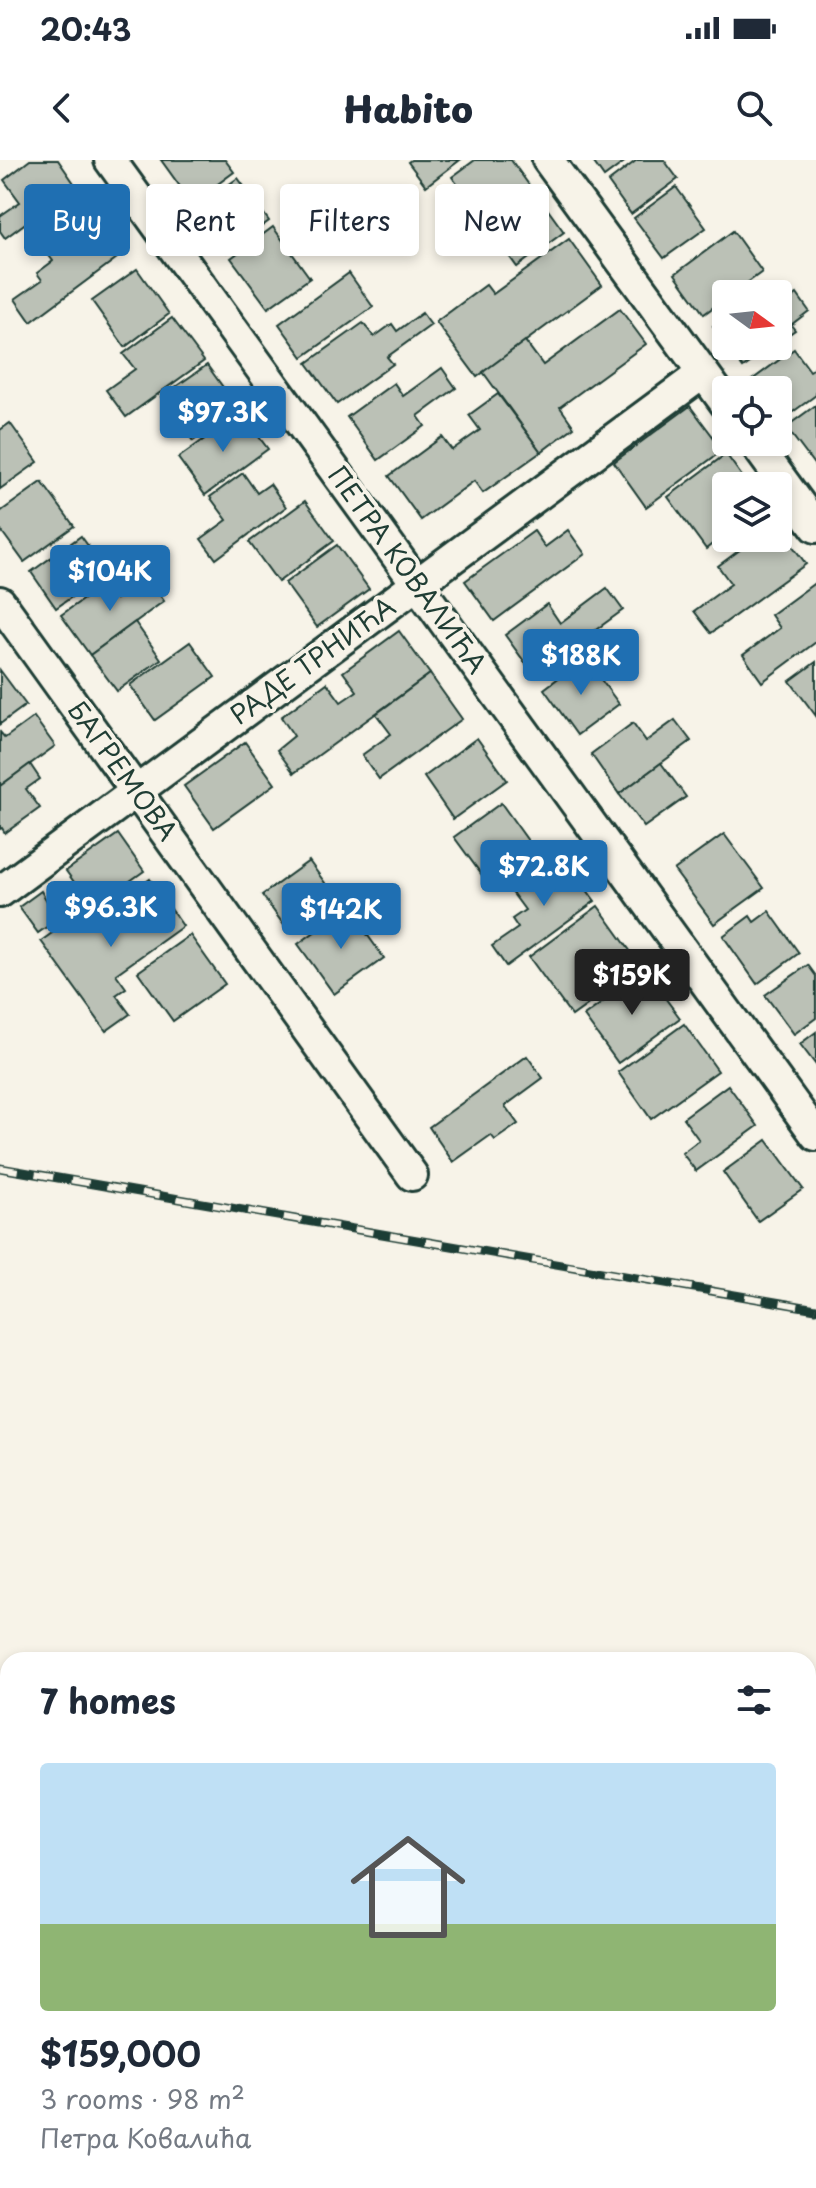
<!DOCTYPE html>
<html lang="en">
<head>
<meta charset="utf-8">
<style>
  body { margin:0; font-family:"Playpen Sans",sans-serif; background:#f2f2f3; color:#1f2937; height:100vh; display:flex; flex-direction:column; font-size:30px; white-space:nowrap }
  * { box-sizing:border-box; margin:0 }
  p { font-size:26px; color:#747a83 }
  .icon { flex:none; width:44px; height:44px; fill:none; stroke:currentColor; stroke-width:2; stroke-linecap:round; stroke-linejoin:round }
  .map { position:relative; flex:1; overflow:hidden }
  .panel { position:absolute; left:0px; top:1492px; width:816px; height:536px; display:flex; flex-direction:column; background:#fff; border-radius:24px 24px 0 0; box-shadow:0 4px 12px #0003 }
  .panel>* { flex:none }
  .banner { position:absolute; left:24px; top:24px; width:768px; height:72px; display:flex; gap:16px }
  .needle { width:52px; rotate:105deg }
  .buttons { position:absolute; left:712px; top:120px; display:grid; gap:16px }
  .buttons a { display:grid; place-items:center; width:80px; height:80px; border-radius:8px; background:#fff; box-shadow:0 4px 12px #0003; font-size:40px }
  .price { position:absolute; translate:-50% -68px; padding:0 18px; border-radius:8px; background:#1f6fb2; color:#fff; font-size:26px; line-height:52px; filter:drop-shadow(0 2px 4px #0008) }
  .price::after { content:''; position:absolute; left:50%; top:48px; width:24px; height:18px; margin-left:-12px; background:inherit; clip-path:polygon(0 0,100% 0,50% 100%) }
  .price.on { background:#222; color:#fff }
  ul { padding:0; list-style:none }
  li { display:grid; align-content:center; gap:16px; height:424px; padding:0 40px }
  li span { display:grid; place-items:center; height:248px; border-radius:8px; color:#555 }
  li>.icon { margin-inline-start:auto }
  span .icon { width:144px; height:144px; fill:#fffc; stroke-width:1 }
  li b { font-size:34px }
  h2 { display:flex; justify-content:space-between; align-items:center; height:96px; padding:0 40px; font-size:34px }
  .tag { padding:0 28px; border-radius:8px; background:#fff; box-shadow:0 4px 12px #0003; font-size:28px; line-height:72px }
  .tag.on { background:#1f6fb2; color:#fff }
  .status { display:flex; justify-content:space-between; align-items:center; height:56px; padding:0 40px; background:#fff; direction:ltr }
  .status svg { height:22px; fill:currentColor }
  header { display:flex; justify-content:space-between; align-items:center; height:104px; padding:0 40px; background:#fff; font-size:36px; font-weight:800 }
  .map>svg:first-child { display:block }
  .building { fill:#bbc1b6; stroke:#1f3d34; stroke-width:2 }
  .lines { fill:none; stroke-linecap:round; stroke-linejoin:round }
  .street-casing { stroke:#1f3d34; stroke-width:36 }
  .street { stroke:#f7f3e8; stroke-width:30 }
  .rail-casing { stroke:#1f3d34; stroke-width:9 }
  .rail { stroke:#f7f3e8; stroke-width:6; stroke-dasharray:18; stroke-linecap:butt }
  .labels { text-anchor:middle; stroke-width:8; stroke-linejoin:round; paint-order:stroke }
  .street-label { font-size:26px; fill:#1f3d34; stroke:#f7f3e8 }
</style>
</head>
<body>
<div class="status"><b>20:43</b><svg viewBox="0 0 49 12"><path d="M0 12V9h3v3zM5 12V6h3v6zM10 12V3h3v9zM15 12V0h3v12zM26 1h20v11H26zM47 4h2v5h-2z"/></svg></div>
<header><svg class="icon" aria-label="back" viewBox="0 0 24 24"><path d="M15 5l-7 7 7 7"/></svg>Habito<svg class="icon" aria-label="search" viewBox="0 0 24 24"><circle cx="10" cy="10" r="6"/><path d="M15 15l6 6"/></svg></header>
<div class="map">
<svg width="816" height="2028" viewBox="0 0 816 2028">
  <rect width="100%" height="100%" fill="#f7f3e8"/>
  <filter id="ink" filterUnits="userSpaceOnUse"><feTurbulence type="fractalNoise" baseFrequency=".0125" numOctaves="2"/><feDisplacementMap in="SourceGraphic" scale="16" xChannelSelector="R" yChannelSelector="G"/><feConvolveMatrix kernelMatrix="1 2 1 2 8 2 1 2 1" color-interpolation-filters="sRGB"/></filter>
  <g filter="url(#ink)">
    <g class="building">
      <polygon points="30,0 58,0 76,26 5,78 0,71 0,56 20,42 4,20"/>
      <polygon points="161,0 225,0 234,12 192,43"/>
      <polygon points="411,0 460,0 426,26 408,2"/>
      <polygon points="475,0 511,0 529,25 483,59 452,17"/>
      <polygon points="592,0 627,0 604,17"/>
      <polygon points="637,0 664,0 678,19 631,54 608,22"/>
      <polygon points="238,18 269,61 227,92 196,48"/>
      <polygon points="676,27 706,68 664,98 634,58"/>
      <polygon points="533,29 564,72 517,107 486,64"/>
      <polygon points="89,42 125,92 31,162 15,139 42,120 37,113 53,101 37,80"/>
      <polygon points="273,67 310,118 268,148 231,98"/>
      <polygon points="733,71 762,112 732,134 726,134 726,138 704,154 675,114"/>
      <polygon points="569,79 602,125 477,217 436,162 486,125 493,134"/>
      <polygon points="137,109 169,154 125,187 92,141"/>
      <polygon points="349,113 373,147 303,197 279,164"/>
      <polygon points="797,134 809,151 791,165 795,170 778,182 778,148"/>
      <polygon points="620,149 646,184 560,247 574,267 541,292 483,212 525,181 543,205"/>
      <polygon points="422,153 431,165 387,197 393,204 337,244 307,203 363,163 374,177 392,164 397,171"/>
      <polygon points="726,156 726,184 713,166"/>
      <polygon points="172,158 204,201 126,257 106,230 135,209 123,194"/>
      <polygon points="727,186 773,186 743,208"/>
      <polygon points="794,189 810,211 816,207 816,235 782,260 778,255 778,230 760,230 752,220"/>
      <polygon points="207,205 238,248 193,281 161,237"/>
      <polygon points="442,208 456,228 418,256 425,266 378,300 347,257 394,223 403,236"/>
      <polygon points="498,234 541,292 483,333 474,321 421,360 389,316 442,277 452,290 480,270 469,255"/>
      <polygon points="816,245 816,307 786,267"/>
      <polygon points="690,246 723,290 646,347 614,302"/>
      <polygon points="241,253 268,289 205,335 178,298"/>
      <polygon points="10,263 38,302 0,329 0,270"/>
      <polygon points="726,294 749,326 726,326 726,373 706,389 668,337"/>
      <polygon points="243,313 257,333 270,324 286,347 216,399 201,379 227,360 210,337"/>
      <polygon points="42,322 74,366 24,402 0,369 0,352"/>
      <polygon points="305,341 334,381 278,422 249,382"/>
      <polygon points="778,366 806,404 711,473 694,451 731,424 718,406 756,378 778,378"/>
      <polygon points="568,370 585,394 494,461 465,421 534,371 545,387"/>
      <polygon points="81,376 107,412 56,448 31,412"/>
      <polygon points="337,385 369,429 317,467 285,423"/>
      <polygon points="146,416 164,441 90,495 61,455 105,424 116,439"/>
      <polygon points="816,422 816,482 762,522 743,495 780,468 771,455"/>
      <polygon points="607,428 623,450 534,515 505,475 547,444 560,463"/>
      <polygon points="135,462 161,499 117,531 90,495"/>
      <polygon points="399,471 430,514 294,613 277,590 294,576 281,557 327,523 341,542 357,531 343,512"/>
      <polygon points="190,482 215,517 155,560 130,525"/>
      <polygon points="585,498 619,544 577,575 544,529"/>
      <polygon points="816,502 816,556 790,521"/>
      <polygon points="0,510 26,545 0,564"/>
      <polygon points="430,514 462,559 379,619 362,595 391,574 376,554"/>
      <polygon points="34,557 55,586 0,626 0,572 5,578"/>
      <polygon points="675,560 691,581 619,634 591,594 633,563 646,581"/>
      <polygon points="477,578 507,620 453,659 424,617"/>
      <polygon points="245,582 275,624 214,668 184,626"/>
      <polygon points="661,603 686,637 644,667 619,634"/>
      <polygon points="30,604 40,619 26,629 40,648 5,673 2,668 0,669 0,626"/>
      <polygon points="501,643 536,692 490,726 454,677"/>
      <polygon points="118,674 144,711 92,748 86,739 38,773 19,747 41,731 47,741 74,722 66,711"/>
      <polygon points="724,674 764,728 714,764 674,710"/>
      <polygon points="561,695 595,741 506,806 492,786 518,768 512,759 525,750 511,731"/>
      <polygon points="309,701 336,738 289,772 262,735"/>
      <polygon points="150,719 183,766 116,814 126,828 116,835 130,854 106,871 41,781 87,748 105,773 118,764 108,750"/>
      <polygon points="598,746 641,806 572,856 529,797"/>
      <polygon points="348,748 384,798 334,834 298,784"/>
      <polygon points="769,751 799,793 757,824 723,776 750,756 754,762"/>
      <polygon points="190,775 225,824 173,861 138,812"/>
      <polygon points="808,805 816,816 816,858 794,874 765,835"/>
      <polygon points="645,811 680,858 618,903 584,856"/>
      <polygon points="684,864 718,911 651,959 618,912"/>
      <polygon points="816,872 816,905 800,884"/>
      <polygon points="527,896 543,918 505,946 518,964 495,980 491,975 453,1002 429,967"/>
      <polygon points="728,925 758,966 696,1011 682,993 699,980 683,958"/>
      <polygon points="767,980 803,1029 758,1061 723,1012"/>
    </g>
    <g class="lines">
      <defs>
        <g id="street">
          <polyline points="110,0 816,975"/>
          <polyline points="548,0 726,244"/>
          <polyline points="754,282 816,367"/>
          <polyline points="0,442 412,1015"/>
          <polyline points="0,732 703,213"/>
        </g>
      </defs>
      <use href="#street" class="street-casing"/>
      <use href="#street" class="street"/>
      <defs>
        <polyline id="rail" points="0,1008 816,1149"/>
      </defs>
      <use href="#rail" class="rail-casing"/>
      <use href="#rail" class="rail"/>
    </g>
  </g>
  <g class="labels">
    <g class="street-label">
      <text transform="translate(407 410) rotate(54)" y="9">ПЕТРА КОВАЛИЋА</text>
      <text transform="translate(313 501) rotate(-36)" y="9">РАДЕ ТРНИЋА</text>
      <text transform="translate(122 611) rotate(54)" y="9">БАГРЕМОВА</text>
    </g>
  </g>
</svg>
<div class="buttons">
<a><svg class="needle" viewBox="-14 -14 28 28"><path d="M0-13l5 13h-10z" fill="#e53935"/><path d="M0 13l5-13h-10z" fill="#747a83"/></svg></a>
<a><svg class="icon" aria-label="locate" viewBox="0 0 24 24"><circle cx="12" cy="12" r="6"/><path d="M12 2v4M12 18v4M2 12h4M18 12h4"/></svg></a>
<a><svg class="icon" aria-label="layers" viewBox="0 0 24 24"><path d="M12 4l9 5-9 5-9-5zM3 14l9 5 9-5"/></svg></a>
</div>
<b class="price" style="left:223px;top:294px">$97.3K</b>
<b class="price" style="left:110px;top:453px">$104K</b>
<b class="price" style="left:581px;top:537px">$188K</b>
<b class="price" style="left:544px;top:748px">$72.8K</b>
<b class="price" style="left:111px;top:789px">$96.3K</b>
<b class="price" style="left:341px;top:791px">$142K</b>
<b class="price on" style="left:632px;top:857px">$159K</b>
<div class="banner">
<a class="tag on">Buy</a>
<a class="tag">Rent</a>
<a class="tag">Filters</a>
<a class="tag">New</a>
</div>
<section class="panel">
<h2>7 homes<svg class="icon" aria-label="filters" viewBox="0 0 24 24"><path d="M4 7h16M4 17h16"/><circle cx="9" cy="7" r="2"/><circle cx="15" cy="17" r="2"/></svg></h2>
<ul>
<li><span style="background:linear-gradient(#bfe0f5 65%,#8fb573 0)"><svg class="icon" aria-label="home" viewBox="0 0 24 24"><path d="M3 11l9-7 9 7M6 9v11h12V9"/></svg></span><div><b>$159,000</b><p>3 rooms · 98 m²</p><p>Петра Ковалића</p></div></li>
</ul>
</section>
</div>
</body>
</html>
